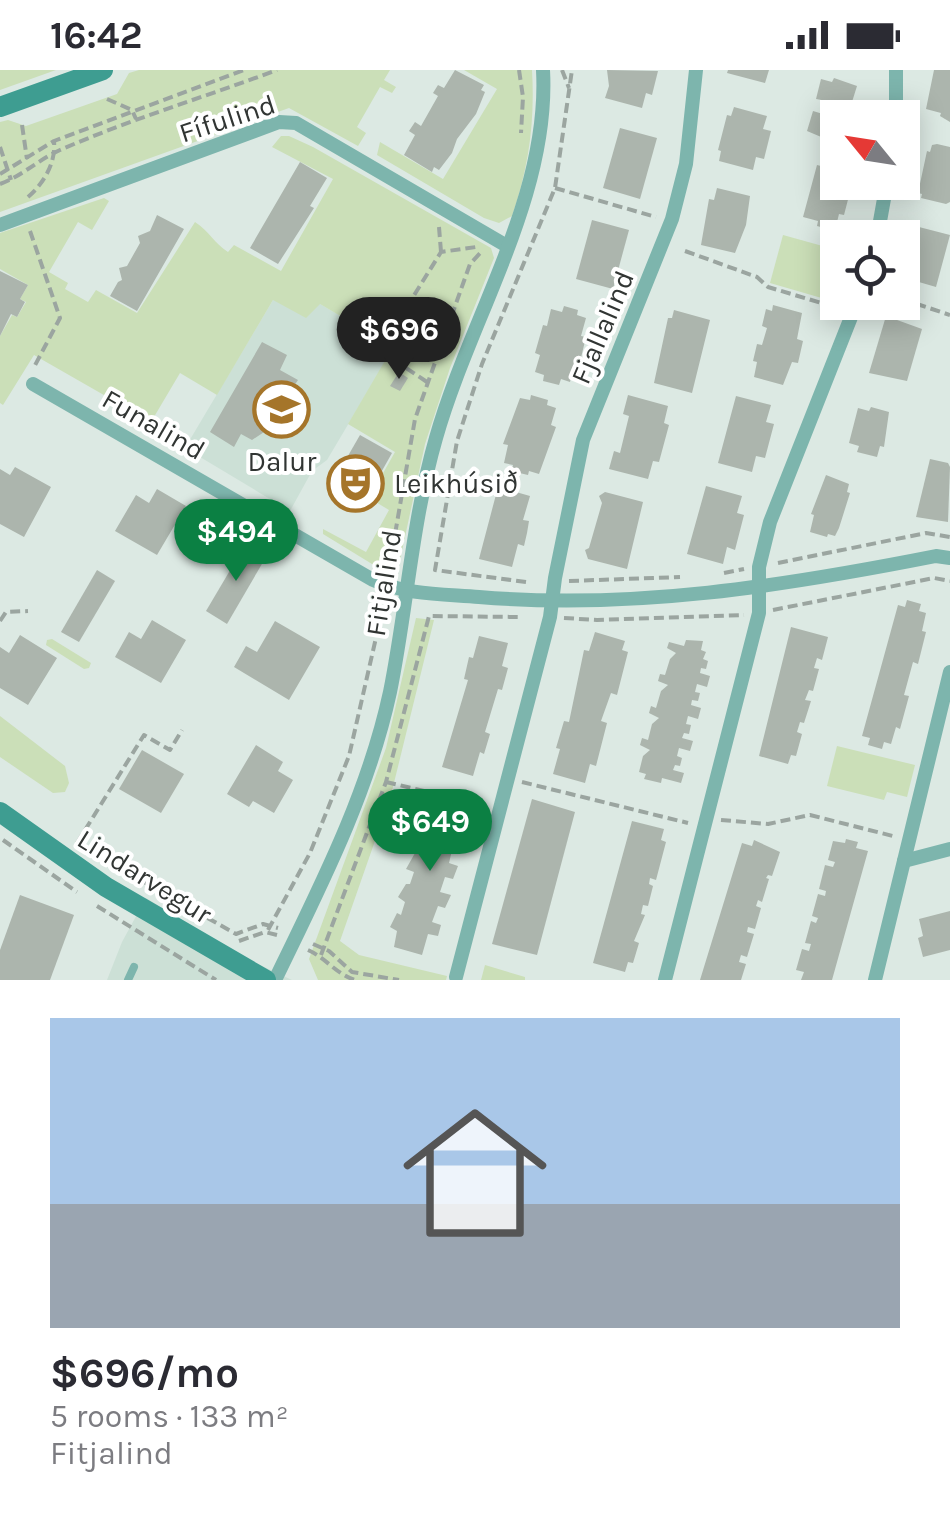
<!DOCTYPE html>
<html lang="en">
<head>
<meta charset="utf-8">
<style>
  body { margin:0; font-family:Karla,sans-serif; background:#f7f7f7; color:#2b2b33; height:100vh; display:flex; flex-direction:column; font-size:38px; white-space:nowrap }
  * { box-sizing:border-box; margin:0 }
  p { font-size:32px; color:#7c7c81 }
  .icon { flex:none; width:55px; height:55px; fill:none; stroke:currentColor; stroke-width:2; stroke-linecap:round; stroke-linejoin:round }
  .map { position:relative; height:910px; overflow:hidden }
  .panel { display:flex; flex-direction:column; background:#fff; flex:1 }
  .panel>* { flex:none }
  .needle { width:65px; rotate:300deg }
  .fabs { position:absolute; left:820px; top:30px; display:grid; gap:20px }
  .fabs a { display:grid; place-items:center; width:100px; height:100px; border-radius:0px; background:#fff; box-shadow:0 5px 25px #0003; font-size:50px }
  .price { position:absolute; translate:-50% -85px; padding:0 22px; border-radius:35px; background:#0b8043; color:#fff; font-size:32px; line-height:65px; filter:drop-shadow(0 2px 5px #0008) }
  .price::after { content:''; position:absolute; left:50%; top:60px; width:30px; height:22px; margin-left:-15px; background:inherit; clip-path:polygon(0 0,100% 0,50% 100%) }
  .price.active { background:#222; color:#fff }
  ul { padding:0; list-style:none }
  li { display:grid; align-content:center; gap:20px; height:530px; padding:0 50px }
  li+li { border-top:2px solid #e1e1e2 }
  li span { display:grid; place-items:center; height:310px; border-radius:0px; color:#555 }
  li>.icon { margin-inline-start:auto }
  span .icon { width:180px; height:180px; fill:#fffc; stroke-width:1 }
  li b { font-size:42px }
  .status { display:flex; justify-content:space-between; align-items:center; height:70px; padding:0 50px; background:#fff; direction:ltr }
  .status svg { height:28px; fill:currentColor }
  .map>svg:first-child { display:block }
  .built { fill:#cce0d6 }
  .green { fill:#cbdfb8 }
  .building { fill:#acb5ad }
  .lines { fill:none; stroke-linecap:round; stroke-linejoin:round }
  .path { stroke:#9ba5a0; stroke-width:4; stroke-dasharray:10 5; stroke-linecap:butt }
  .lane { stroke:#7db5ad; stroke-width:8 }
  .street { stroke:#7db5ad; stroke-width:14 }
  .secondary { stroke:#3e9d91; stroke-width:20 }
  .labels { text-anchor:middle; stroke-width:8; stroke-linejoin:round; paint-order:stroke }
  .street-label { font-size:28px; fill:#313533; stroke:#fff }
  .poi-label { font-size:28px; fill:#313533; stroke:#fff }
</style>
</head>
<body>
<div class="status"><b>16:42</b><svg viewBox="0 0 49 12"><path d="M0 12V9h3v3zM5 12V6h3v6zM10 12V3h3v9zM15 12V0h3v12zM26 1h20v11H26zM47 4h2v5h-2z"/></svg></div>
<div class="map">
<svg width="950" height="910" viewBox="0 0 950 910">
  <rect width="100%" height="100%" fill="#dce9e3"/>
  <g class="built">
    <polygon points="273,230 320,234 394,277 327,390 312,401 290,441 185,378"/>
    <polygon points="146,828 243,887 292,910 107,910 122,872"/>
  </g>
  <g class="green">
    <polygon points="0,0 56,0 0,20"/>
    <polygon points="139,0 390,0 384,10 396,17 392,23 380,17 357,57 366,63 358,76 289,38 0,142 0,52 8,50 26,56 117,24 129,3"/>
    <path d="M464,0H532C535,51 529,97 512,146L499,153L484,148L377,85L380,72L443,109L497,19Z"/>
    <path d="M281,66H289L313,77L491,178L494,188L450,298L425,374L400,490L388,488L379,495L372,494L323,464V459L366,482L389,440L369,428L395,382L348,354L393,277L320,234L306,248L273,230L217,325L180,303L151,352L34,285L3,335L0,333V266L12,245L17,247L26,232L20,229L28,215L0,199V163L104,128L109,131L92,160L78,152L49,202L68,213L65,219L88,232L96,220L137,243L195,152C209,161 214,173 228,182L234,175L281,201L333,109L272,77Z"/>
    <polygon points="783,165 837,180 825,229 770,213"/>
    <polygon points="416,548 434,550 391,725 340,871 359,885 447,906 446,910 318,910 309,889 386,678"/>
    <polygon points="52,569 91,593 89,598 84,599 46,575 47,570"/>
    <polygon points="0,646 65,696 69,713 65,722 53,723 0,687"/>
    <polygon points="837,676 915,695 907,727 887,722 884,730 827,716"/>
    <polygon points="485,895 525,907 525,910 481,910"/>
  </g>
  <g class="building">
    <polygon points="455,0 484,15 481,20 485,22 476,44 457,69 452,83 439,100 434,97 432,102 404,85 415,65 409,61 415,52 421,56 438,26 433,23 438,15 444,18"/>
    <polygon points="607,0 658,1 652,25 646,23 642,38 605,28 609,16"/>
    <polygon points="728,0 769,0 765,13 727,3"/>
    <polygon points="934,0 950,0 950,52 940,46 941,43 926,39"/>
    <polygon points="834,8 857,16 847,48 838,48 838,71 833,72 807,61 813,41 823,44 827,31 816,29 821,9 832,12"/>
    <polygon points="734,37 767,46 763,59 771,61 764,89 756,87 753,100 719,91 721,81 718,80 727,45 731,46"/>
    <polygon points="620,58 657,68 640,129 603,118"/>
    <polygon points="937,74 950,77 950,132 946,134 921,128 922,124 918,123 927,81 930,82 932,75"/>
    <polygon points="300,92 327,108 310,136 314,138 278,194 250,178"/>
    <polygon points="817,95 833,99 834,95 838,97 838,112 847,112 846,116 851,118 844,145 839,144 836,156 830,154 828,159 817,156 818,151 803,147"/>
    <polygon points="717,118 750,126 746,155 735,183 701,175 709,129 714,130"/>
    <polygon points="157,145 184,159 137,241 110,226 118,212 122,210 119,198 127,196 140,173 138,166 150,161"/>
    <polygon points="592,150 629,160 613,219 576,209"/>
    <polygon points="919,157 950,165 936,217 905,208"/>
    <polygon points="0,201 28,215 20,229 25,232 17,247 11,244 0,266"/>
    <polygon points="773,235 802,243 797,269 803,271 798,293 792,292 783,315 754,307 757,292 753,291 757,274 762,275 767,258 762,256 766,239 772,241"/>
    <polygon points="564,236 578,240 577,245 586,248 581,266 586,267 579,296 574,294 570,312 561,309 559,315 543,311 544,305 535,302 540,285 535,283 543,255 547,256 551,239 562,242"/>
    <polygon points="674,240 710,250 692,323 654,313 668,248 672,248"/>
    <polygon points="886,246 922,259 907,311 869,303"/>
    <polygon points="262,272 287,285 280,300 298,310 292,319 298,322 294,329 299,332 288,346 252,370 241,364 234,377 210,362"/>
    <polygon points="399,302 408,308 400,321 390,316"/>
    <polygon points="531,325 548,330 547,335 556,338 551,355 556,357 539,404 529,401 528,405 511,401 513,395 504,393 508,375 503,374 520,328 530,330"/>
    <polygon points="628,325 668,336 664,353 669,355 659,392 653,391 648,409 609,399 614,381 620,383 629,346 623,344"/>
    <polygon points="736,326 771,335 766,352 774,354 765,388 756,386 752,402 718,393"/>
    <polygon points="871,337 889,342 884,377 880,376 877,387 857,382 859,376 849,373 858,338 869,341"/>
    <polygon points="360,365 392,383 369,424 337,405"/>
    <polygon points="930,389 948,393 950,397 948,452 916,447"/>
    <polygon points="15,397 51,417 24,467 0,454 0,399 10,405"/>
    <polygon points="826,405 849,414 847,422 850,423 839,458 835,466 828,464 827,467 810,462 814,445 811,444"/>
    <polygon points="706,416 742,426 737,443 744,445 735,480 727,477 723,494 687,484"/>
    <polygon points="498,417 530,426 523,450 529,451 527,463 524,476 518,474 512,497 479,489"/>
    <polygon points="157,419 186,436 157,485 115,461 136,425 149,433"/>
    <polygon points="605,422 643,432 627,499 588,489 585,480 589,478 602,433 599,426"/>
    <polygon points="245,475 266,487 227,554 206,541"/>
    <polygon points="97,500 115,511 79,572 61,562"/>
    <polygon points="907,530 921,534 919,541 926,543 922,561 926,562 918,594 913,592 904,625 909,626 900,659 896,657 891,674 884,672 882,679 868,675 870,668 862,666 898,535 905,537"/>
    <polygon points="152,550 186,570 161,613 115,587 129,562 141,569"/>
    <polygon points="275,551 320,577 289,630 234,597 246,576 257,582"/>
    <polygon points="791,557 828,567 822,590 817,588 814,598 819,599 813,621 809,620 805,630 811,631 804,653 800,652 797,662 802,664 796,686 791,685 788,694 759,686"/>
    <polygon points="595,562 625,571 622,580 628,582 617,625 611,623 601,651 607,653 596,696 590,694 585,713 553,704 560,679 556,678 564,651 569,652 584,580 589,581"/>
    <polygon points="20,565 57,588 28,635 0,618 0,577 9,583"/>
    <polygon points="479,566 508,573 502,596 508,598 502,620 498,619 485,662 490,664 484,684 480,682 473,706 442,697 468,610 464,609 469,587 473,588"/>
    <polygon points="686,570 703,571 701,580 706,582 703,589 708,591 706,599 701,598 700,603 710,606 707,617 697,614 695,622 700,623 698,631 692,630 691,635 701,638 698,649 688,646 686,654 691,655 689,664 684,663 682,668 693,671 690,681 679,678 677,686 682,688 680,696 675,695 673,700 684,703 681,713 662,708 661,713 644,709 646,704 639,702 643,686 650,680 640,675 642,668 648,670 652,654 659,648 649,643 651,636 656,638 661,621 668,615 658,611 660,604 665,605 670,589 676,583 667,578 669,572 684,576"/>
    <polygon points="256,675 283,692 278,701 293,710 274,743 253,731 249,737 227,724"/>
    <polygon points="142,680 184,704 161,743 119,719"/>
    <polygon points="430,727 476,736 472,751 461,748 457,763 467,766 463,778 453,776 449,793 458,796 453,809 445,807 440,822 451,825 445,838 438,836 432,852 441,855 438,866 428,864 422,885 394,877 397,861 390,857 397,843 401,845 405,832 398,827 406,814 410,814 414,802 406,799 415,783 418,784 422,772 415,767 423,755 426,755 429,743 423,738"/>
    <polygon points="532,729 575,742 537,885 492,874"/>
    <polygon points="632,751 664,759 661,770 666,772 656,810 650,808 649,814 653,816 648,836 643,835 641,844 645,845 634,871 639,873 633,893 628,892 625,902 593,893"/>
    <polygon points="846,769 858,772 856,778 868,781 832,910 801,910 804,902 796,900 802,879 809,881 811,874 805,873 811,851 816,853 818,848 812,846 818,824 825,826 826,821 819,819 825,795 833,797 835,792 828,790 833,771 845,773"/>
    <polygon points="754,770 780,782 772,806 768,805 766,808 769,809 762,832 758,830 756,836 761,838 755,859 748,857 747,862 754,864 747,887 741,885 739,892 746,894 741,910 700,910 742,773 752,776"/>
    <polygon points="20,825 74,845 50,910 0,910 0,880"/>
    <polygon points="950,841 950,880 923,887 918,868 923,866 919,849"/>
  </g>
  <g class="lines">
    <g class="path">
      <polyline points="519,0 523,27 521,63"/>
      <polyline points="562,0 569,18"/>
      <polyline points="107,29 132,40 136,49"/>
      <polyline points="22,55 27,89"/>
      <polyline points="0,77 11,110"/>
      <polyline points="0,104 54,71 244,0"/>
      <path d="M0,114C22,106 38,90 60,80C131,49 205,27 277,0"/>
      <polyline points="555,118 656,147"/>
      <path d="M28,127C44,113 56,93 54,71"/>
      <polyline points="439,157 441,182"/>
      <polyline points="30,161 60,248 33,299"/>
      <polyline points="685,181 757,207 768,217 838,238"/>
      <polyline points="902,229 950,245"/>
      <polyline points="427,312 400,294 403,243 441,182 476,177"/>
      <polyline points="390,493 415,349 470,194 483,180"/>
      <polyline points="778,493 926,463 950,467"/>
      <polyline points="724,503 744,499"/>
      <polyline points="569,511 680,507"/>
      <polyline points="526,512 435,500 457,371 482,294 555,118 572,0"/>
      <polyline points="773,540 934,508 950,511"/>
      <polyline points="564,548 597,550 744,545"/>
      <polyline points="0,551 6,542 28,541"/>
      <polyline points="386,712 484,735"/>
      <polyline points="522,712 688,753"/>
      <polyline points="721,750 768,754 810,745 893,766"/>
      <polyline points="3,770 77,822"/>
      <polyline points="77,773 144,665 170,680 182,660"/>
      <polyline points="103,789 236,864 263,854 278,858"/>
      <polyline points="97,836 216,910"/>
      <polyline points="268,860 310,783 349,686 383,537"/>
      <polyline points="239,871 265,862 277,865"/>
      <polyline points="313,874 329,881 352,902 399,910"/>
      <path d="M308,880C326,888 336,904 355,910"/>
      <polyline points="321,885 386,712 429,546 519,547"/>
    </g>
    <polyline class="lane" points="128,910 134,897"/>
    <g class="street">
      <polyline points="896,48 896,0"/>
      <polyline points="0,155 279,52 296,53 507,176"/>
      <polyline points="877,168 887,112"/>
      <path d="M33,314L373,510C406,525 444,524 479,527C633,540 784,516 936,486L950,488"/>
      <polyline points="904,791 950,779"/>
      <polyline points="456,907 550,547 555,508 583,370 672,149 686,94 696,0"/>
      <path d="M275,910C320,817 368,724 390,622C407,538 412,451 436,368C470,248 550,126 543,0"/>
      <polyline points="665,910 759,543 759,497 770,452 857,232"/>
      <polyline points="875,910 950,602"/>
    </g>
    <g class="secondary">
      <polyline points="0,37 103,0"/>
      <polyline points="0,742 106,817 266,910"/>
    </g>
  </g>
  <defs>
    <symbol id="school-ring" viewBox="-11 -11 22 22"><circle r="9.5" fill="#fff" stroke="#a5752a" stroke-width="1.5"/><path d="M0-5L7-2L0 1L-7-2ZM-4 1L0 2.5L4 1V4Q0 6-4 4Z" fill="#a5752a"/></symbol>
    <symbol id="theatre-ring" viewBox="-11 -11 22 22"><circle r="9.5" fill="#fff" stroke="#a5752a" stroke-width="1.5"/><path d="M-5-5.5Q0-4 5-5.5V0Q5 5 0 6Q-5 5-5 0ZM-3.3-2.5H-1v1.5H-3.3ZM1-2.5H3.3v1.5H1ZM-2.8 1Q0 5.5 2.8 1Z" fill="#a5752a"/></symbol>
  </defs>
  <g fill-rule="evenodd">
    <use href="#school-ring" x="250" y="308" width="63" height="63"/>
    <use href="#theatre-ring" x="324" y="382" width="63" height="63"/>
  </g>
  <g class="labels">
    <g class="street-label">
      <text transform="translate(227 48) rotate(-18)" y="10">Fífulind</text>
      <text transform="translate(602 257) rotate(-67)" y="10">Fjallalind</text>
      <text transform="translate(154 354) rotate(30)" y="10">Funalind</text>
      <text transform="translate(383 513) rotate(-81)" y="10">Fitjalind</text>
      <text transform="translate(145 806) rotate(32)" y="10">Lindarvegur</text>
    </g>
    <g class="poi-label">
      <text x="282" y="401">Dalur</text>
      <text x="394" y="423" text-anchor="start">Leikhúsið</text>
    </g>
  </g>
</svg>
<div class="fabs">
<a><svg class="needle" viewBox="-14 -14 28 28"><path d="M0-13l5 13h-10z" fill="#e53935"/><path d="M0 13l5-13h-10z" fill="#7c7c81"/></svg></a>
<a><svg class="icon" aria-label="locate" viewBox="0 0 24 24"><circle cx="12" cy="12" r="6"/><path d="M12 2v4M12 18v4M2 12h4M18 12h4"/></svg></a>
</div>
<b class="price active" style="left:399px;top:312px">$696</b>
<b class="price" style="left:236px;top:514px">$494</b>
<b class="price" style="left:430px;top:804px">$649</b>
</div>
<section class="panel">
<ul>
<li><span style="background:linear-gradient(#a9c7e8 60%,#9aa5b1 0)"><svg class="icon" aria-label="home" viewBox="0 0 24 24"><path d="M3 11l9-7 9 7M6 9v11h12V9"/></svg></span><div><b>$696/mo</b><p>5 rooms · 133 m²</p><p>Fitjalind</p></div></li>
</ul>
</section>
</body>
</html>
